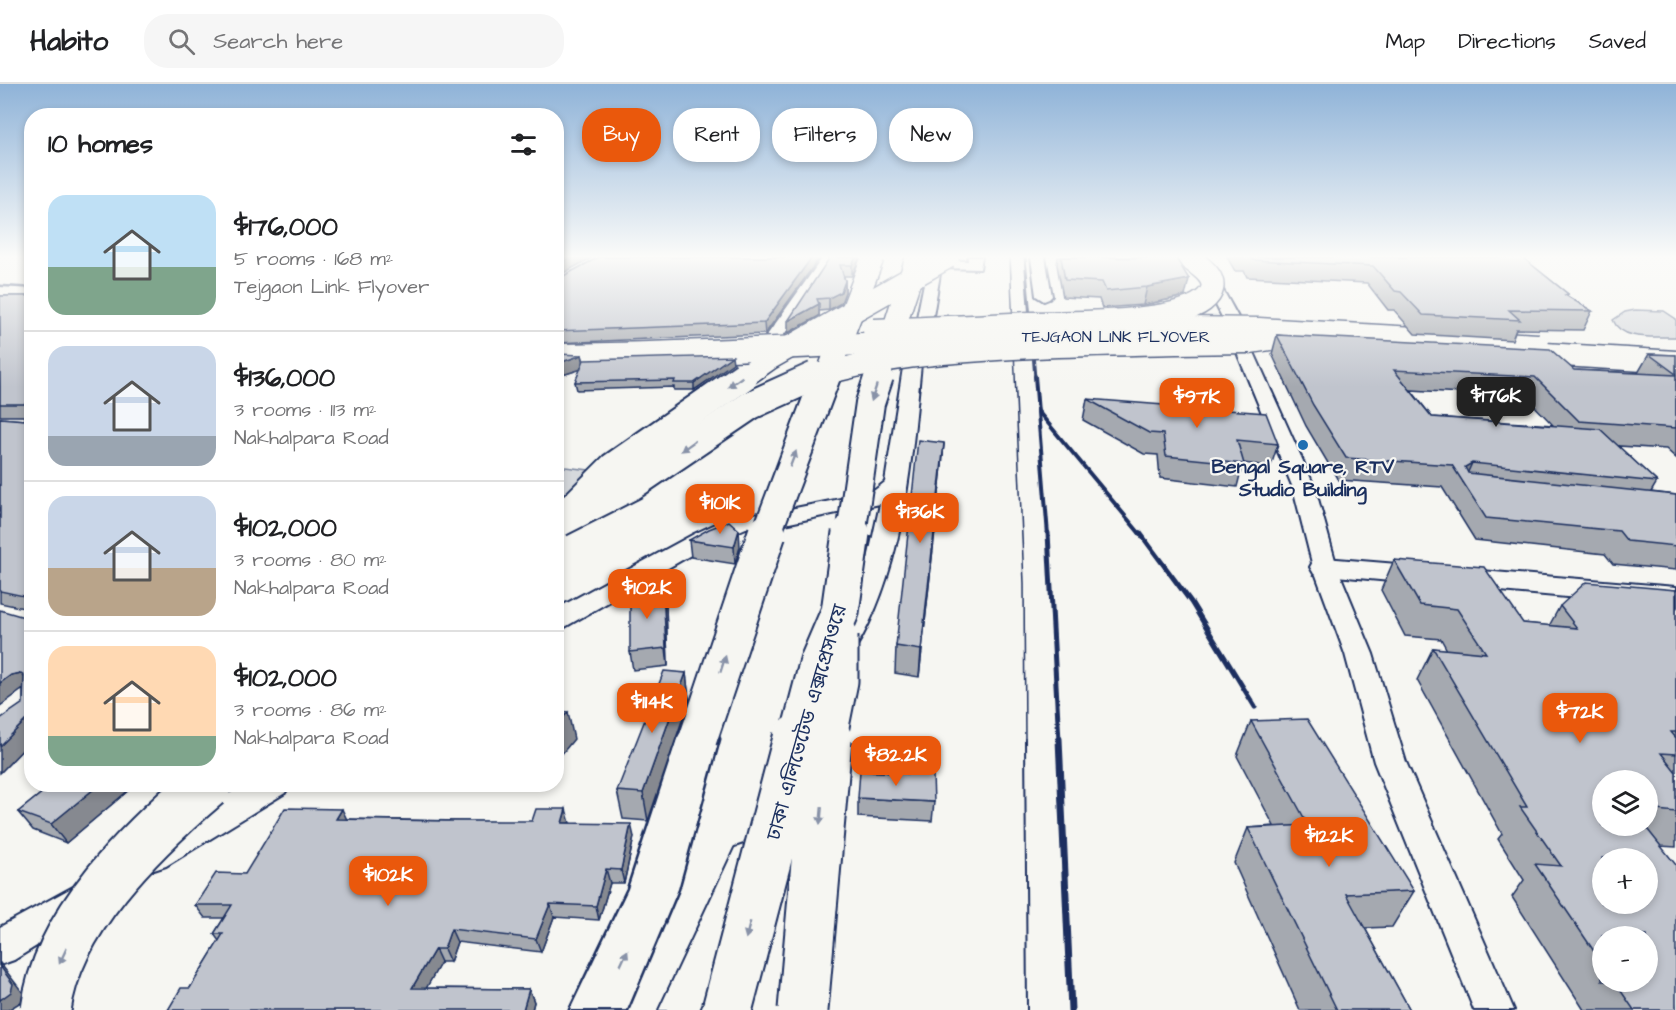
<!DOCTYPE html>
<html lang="en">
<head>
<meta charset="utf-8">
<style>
  body { margin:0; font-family:"Architects Daughter","Noto Sans Bengali",sans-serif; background:#f6f6f6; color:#202124; height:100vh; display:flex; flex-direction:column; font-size:22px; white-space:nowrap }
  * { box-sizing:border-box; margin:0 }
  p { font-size:20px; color:#757577 }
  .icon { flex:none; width:33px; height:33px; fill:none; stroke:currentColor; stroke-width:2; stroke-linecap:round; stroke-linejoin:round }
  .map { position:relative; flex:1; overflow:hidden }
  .side { position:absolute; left:24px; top:24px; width:540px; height:684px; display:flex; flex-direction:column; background:#fff; border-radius:24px; box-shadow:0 3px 9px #0003 }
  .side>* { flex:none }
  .top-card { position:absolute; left:582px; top:24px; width:570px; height:54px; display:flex; gap:12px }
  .fabs { position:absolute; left:1592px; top:686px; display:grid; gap:12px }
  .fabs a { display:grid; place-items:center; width:66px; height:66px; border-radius:50%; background:#fff; box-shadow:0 3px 9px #0003; font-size:30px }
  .price { position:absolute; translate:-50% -51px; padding:0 14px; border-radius:12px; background:#ea580c; color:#fff; font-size:20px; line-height:39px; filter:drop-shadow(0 2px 3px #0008) }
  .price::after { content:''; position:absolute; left:50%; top:36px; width:18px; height:14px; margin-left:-9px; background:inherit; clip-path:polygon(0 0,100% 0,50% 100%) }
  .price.on { background:#222; color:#fff }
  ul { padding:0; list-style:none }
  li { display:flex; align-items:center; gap:18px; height:150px; padding:0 24px }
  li+li { border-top:2px solid #e0e0e0 }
  li span { display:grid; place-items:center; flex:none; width:168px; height:120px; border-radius:18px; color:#555 }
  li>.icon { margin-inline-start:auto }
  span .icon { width:72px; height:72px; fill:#fffc; stroke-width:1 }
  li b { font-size:26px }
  h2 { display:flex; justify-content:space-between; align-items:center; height:72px; padding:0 24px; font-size:26px }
  .chip { padding:0 21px; border-radius:24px; background:#fff; box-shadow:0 3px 9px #0003; font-size:21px; line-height:54px }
  .chip.on { background:#ea580c; color:#fff }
  header { display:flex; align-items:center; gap:36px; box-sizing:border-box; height:84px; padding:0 30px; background:#fff; border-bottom:2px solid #e0e0e0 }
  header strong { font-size:28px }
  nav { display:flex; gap:33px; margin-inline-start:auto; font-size:21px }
  .search { width:420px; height:54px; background:#f6f6f6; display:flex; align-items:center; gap:15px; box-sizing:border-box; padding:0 21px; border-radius:24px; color:#757577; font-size:22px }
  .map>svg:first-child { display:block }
  .green { fill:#d6d9dd; stroke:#78849e; stroke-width:1.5 }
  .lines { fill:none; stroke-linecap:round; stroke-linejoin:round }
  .minor-casing { stroke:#1b2f5e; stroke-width:4 }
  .tertiary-casing { stroke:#1b2f5e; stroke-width:4 }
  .primary-casing { stroke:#1b2f5e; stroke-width:5 }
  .motorway-casing { stroke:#1b2f5e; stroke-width:5 }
  .minor { fill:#f6f6f2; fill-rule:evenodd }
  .tertiary { fill:#f6f6f2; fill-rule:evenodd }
  .primary { fill:#f6f6f2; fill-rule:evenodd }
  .motorway { fill:#f6f6f2; fill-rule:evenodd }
  .tram-far1 { stroke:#1b2f5e; stroke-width:1.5 }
  .tram { stroke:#1b2f5e; stroke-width:2 }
  .rail-far3 { stroke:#1b2f5e; stroke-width:3 }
  .rail-far2 { stroke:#1b2f5e; stroke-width:4 }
  .rail-far1 { stroke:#1b2f5e; stroke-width:5 }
  .rail { stroke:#1b2f5e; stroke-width:7 }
  .primary-bridge-casing { stroke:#1b2f5e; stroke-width:25; stroke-linecap:butt }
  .motorway-bridge-far3-casing { stroke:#1b2f5e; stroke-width:25; stroke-linecap:butt }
  .motorway-bridge-far2-casing { stroke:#1b2f5e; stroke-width:32; stroke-linecap:butt }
  .motorway-bridge-far1-casing { stroke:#1b2f5e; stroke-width:41; stroke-linecap:butt }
  .motorway-bridge-casing { stroke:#1b2f5e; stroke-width:53; stroke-linecap:butt }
  .primary-bridge { stroke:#f6f6f2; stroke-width:22 }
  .motorway-bridge-far3 { stroke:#f6f6f2; stroke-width:22 }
  .motorway-bridge-far2 { stroke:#f6f6f2; stroke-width:28 }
  .motorway-bridge-far1 { stroke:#f6f6f2; stroke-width:37 }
  .motorway-bridge { stroke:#f6f6f2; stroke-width:49 }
  .wall { fill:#a5a9b0; stroke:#1b2f5e; stroke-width:1.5; fill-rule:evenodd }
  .shaded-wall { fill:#868990; stroke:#1b2f5e; stroke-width:1.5 }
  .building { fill:#c0c4cd; stroke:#1b2f5e; stroke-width:1.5; fill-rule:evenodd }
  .oneway { fill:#8892a8 }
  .poi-dot { fill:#1f6fb2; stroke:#f6f6f2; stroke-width:2 }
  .labels { text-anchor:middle; stroke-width:4.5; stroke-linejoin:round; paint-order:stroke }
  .far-street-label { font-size:16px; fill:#1b2f5e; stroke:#f6f6f2 }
  .poi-label { font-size:20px; font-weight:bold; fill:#1b2f5e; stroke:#f6f6f2 }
  .street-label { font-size:20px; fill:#1b2f5e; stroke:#f6f6f2 }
</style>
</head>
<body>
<header>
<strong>Habito</strong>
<div class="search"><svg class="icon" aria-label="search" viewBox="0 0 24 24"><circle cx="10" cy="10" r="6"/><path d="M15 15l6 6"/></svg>Search here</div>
<nav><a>Map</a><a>Directions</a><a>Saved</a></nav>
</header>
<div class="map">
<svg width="1676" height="926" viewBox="0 0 1676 926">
  <rect width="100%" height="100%" fill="#f6f6f2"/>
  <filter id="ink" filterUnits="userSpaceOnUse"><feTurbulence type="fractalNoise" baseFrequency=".0167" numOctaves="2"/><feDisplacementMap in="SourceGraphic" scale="12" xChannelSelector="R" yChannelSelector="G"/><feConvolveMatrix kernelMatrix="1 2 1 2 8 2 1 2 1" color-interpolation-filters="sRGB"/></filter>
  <g filter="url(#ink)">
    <g class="green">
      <path d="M1635,226L1664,227L1676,235V253C1656,252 1622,258 1613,236L1625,228Z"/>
      <polygon points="557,382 598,387 557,422"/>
    </g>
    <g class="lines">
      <defs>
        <g id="minor">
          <polygon points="823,173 837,173 779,258 767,258 765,254"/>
          <path d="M968,173H982L980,185L941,184L932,238L924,252C912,356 910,475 854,567L844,569L834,567L830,560L865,489L880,420L780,441L746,444L710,460L565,543L556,546V525L694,450L733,432L780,427L871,409L885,398L908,252L916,238L928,180L935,176L968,177Z"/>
          <polygon points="1031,173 1045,173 1052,212 1049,215 1044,217 1036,212"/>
          <polygon points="1205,182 1212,186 1239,235 1315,404 1337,483 1373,570 1406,678 1514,926 1474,926 1374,678 1345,570 1313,483 1293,404 1223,235 1198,186"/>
          <polygon points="246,700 290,700 285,709 166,782 154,786 142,782 137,771 142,760"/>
          <polygon points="747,760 759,764 765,775 699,926 659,926 735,764"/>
          <polygon points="86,796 99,801 104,812 99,823 14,876 0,881 0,843"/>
        </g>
        <polygon id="tertiary" points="1325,474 1676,503 1676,523 1314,490 1310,483 1314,476"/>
        <polygon id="primary" points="0,203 32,205 32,217 0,215"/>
        <polygon id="motorway" points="698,639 713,644 719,655 678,805 627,926 570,926 628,805 677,655 683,644"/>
      </defs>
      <use href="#minor" class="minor-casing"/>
      <use href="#tertiary" class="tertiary-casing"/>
      <use href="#primary" class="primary-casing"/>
      <use href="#motorway" class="motorway-casing"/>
      <use href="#minor" class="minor"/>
      <use href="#tertiary" class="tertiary"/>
      <use href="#primary" class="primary"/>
      <use href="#motorway" class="motorway"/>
      <polyline class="tram-far1" points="1010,173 1024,499 1025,657"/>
      <polyline class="tram" points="1025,655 1027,926"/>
      <polyline class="rail-far3" points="1025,173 1035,294"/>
      <g class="rail-far2">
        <polyline points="1035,292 1048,451"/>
        <polyline points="1037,326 1141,451"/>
      </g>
      <g class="rail-far1">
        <polyline points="1048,449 1059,657"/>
        <polyline points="1140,449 1191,518 1255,623"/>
      </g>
      <polyline class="rail" points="1059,655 1071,926"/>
      <defs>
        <g id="primary-bridge">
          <polyline points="1113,243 1259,245 1538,261"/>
          <polyline points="1513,268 1676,278"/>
          <path d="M556,271C749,269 942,253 1135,250"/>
        </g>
        <g id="motorway-bridge-far3">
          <path d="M874,246C926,244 977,242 1029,239C1068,238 1173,240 1203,217C1226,199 1202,183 1187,173"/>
          <polyline points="742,294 769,275 948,173"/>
          <path d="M810,294C876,273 945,268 1013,264C1092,260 1171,259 1250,258L1270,255"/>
          <polyline points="826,294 873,173"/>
          <polyline points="878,294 917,173"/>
        </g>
        <g id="motorway-bridge-far2">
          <polyline points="574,422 613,383 744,292"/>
          <polyline points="560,438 633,401 751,321 815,292"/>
          <polyline points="766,451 826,292"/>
          <polyline points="851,451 870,319 879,292"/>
        </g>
        <g id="motorway-bridge-far1">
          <polyline points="698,655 767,449"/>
          <polyline points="798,657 819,577 840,528 851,449"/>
          <polyline points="827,657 839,597 839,551"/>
        </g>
        <g id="motorway-bridge">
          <path d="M46,926C57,837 142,755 207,700"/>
          <polyline points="727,926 798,655"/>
          <polyline points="803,926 827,655"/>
        </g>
      </defs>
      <use href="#primary-bridge" class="primary-bridge-casing"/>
      <use href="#motorway-bridge-far3" class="motorway-bridge-far3-casing"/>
      <use href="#motorway-bridge-far2" class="motorway-bridge-far2-casing"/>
      <use href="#motorway-bridge-far1" class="motorway-bridge-far1-casing"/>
      <use href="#motorway-bridge" class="motorway-bridge-casing"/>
      <use href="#primary-bridge" class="primary-bridge"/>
      <use href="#motorway-bridge-far3" class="motorway-bridge-far3"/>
      <use href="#motorway-bridge-far2" class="motorway-bridge-far2"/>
      <use href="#motorway-bridge-far1" class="motorway-bridge-far1"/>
      <use href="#motorway-bridge" class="motorway-bridge"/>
    </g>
    <g class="wall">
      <polygon points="599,173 820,173 765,250 556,259 556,196"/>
      <polygon points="830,173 860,173 852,192 844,192 845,197 845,208 841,219 829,226 819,227 819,232 788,249"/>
      <polygon points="1058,173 1150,173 1185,212 1143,221 1102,224 1099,215 1063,213 1057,181"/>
      <polygon points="1227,173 1522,173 1568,210 1567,212 1592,227 1583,246 1516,245 1512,256 1415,250 1394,226 1388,226 1367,199 1247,193 1244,187 1235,187"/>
      <polygon points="32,209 32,656 0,689 23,619 23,605 22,606 24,524 0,519 0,334 25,336 25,332 0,332 0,212 26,212"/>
      <path d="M1277,251L1574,286L1638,289L1649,270L1676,271V374L1666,365L1618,362L1657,398L1651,408L1676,411V486L1613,480L1605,470L1475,456L1442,403L1338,396L1306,342L1272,270ZM1411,306L1526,313L1553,341L1432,333Z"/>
      <polygon points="582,271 584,278 733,279 694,306 674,306 674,303 577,306 575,298 581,285 556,293"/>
      <polygon points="1087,315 1278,360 1271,382 1243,379 1237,403 1160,394 1158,371 1144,370 1083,336"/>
      <polygon points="944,359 942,382 919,593 895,589 896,562"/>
      <polygon points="689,456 740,463 735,480 691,473"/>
      <path d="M1394,476L1523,539L1549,542L1560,522L1676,506V763L1660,762L1676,926H1584L1512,813L1524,796L1498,755L1502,750L1417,596L1433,564L1447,566L1441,555L1405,552L1381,506ZM1647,696V741H1602ZM1602,852L1647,897H1602Z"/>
      <polygon points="666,522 668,582 633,586 630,568"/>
      <polygon points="686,589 689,616 648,737 623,735 617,707"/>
      <polygon points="1251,637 1414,807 1392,843 1365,844 1410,926 1300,926 1234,779 1248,744 1274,742 1237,672"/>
      <polygon points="53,700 136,700 66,759 33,746 18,728"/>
      <polygon points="858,714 934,718 932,737 858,733"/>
      <polygon points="347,735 569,739 634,753 624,799 610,799 599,836 554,833 541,868 457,858 450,878 441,878 426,904 529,905 534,918 532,926 168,926 190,904 219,857 214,850 224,834 205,834 195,821 245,790"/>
    </g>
    <g class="shaded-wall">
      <polygon points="572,173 593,173 556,193 556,181"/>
      <polygon points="812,173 820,173 765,250 764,239"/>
      <polygon points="856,173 860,173 852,192 852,181"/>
      <polygon points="1189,195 1185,212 1143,221 1147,203"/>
      <polygon points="845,197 845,208 841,219 829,226 829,214"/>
      <polygon points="819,220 819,232 788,249 788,237"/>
      <polygon points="582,271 585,284 556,293 556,280"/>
      <polygon points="732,272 733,279 694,306 694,299"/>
      <polygon points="944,359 942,382 919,593 921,566"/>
      <polygon points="1472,379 1463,399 1465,383"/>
      <polygon points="739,446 740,463 735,480 734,463"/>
      <polygon points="663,504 666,522 668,582 666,564"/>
      <polygon points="21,589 32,604 22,606 0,622 0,599 11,591"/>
      <polygon points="686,589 689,616 648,737 643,709"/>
      <polygon points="568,628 574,655 556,677 556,641"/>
      <polygon points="32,630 32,656 0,689 0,662"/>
      <polygon points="100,700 136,700 66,759 51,740"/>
      <polygon points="342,725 348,738 336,735"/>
      <polygon points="566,725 570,739 562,739"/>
      <polygon points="631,740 634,753 624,799 621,786"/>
      <polygon points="606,785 610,799 599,836 596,822"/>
      <polygon points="550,820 554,833 541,868 536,855"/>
      <polygon points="451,845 457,858 450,878 444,865"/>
      <polygon points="435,865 441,878 419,917 412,904"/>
      <polygon points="0,879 23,909 21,918 8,926 0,926"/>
      <polygon points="529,905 534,918 532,926 523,926"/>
    </g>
    <g class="building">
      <polygon points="556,173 572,173 556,181"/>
      <polygon points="599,173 812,173 764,239 556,247 556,196"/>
      <polygon points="830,173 856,173 852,181 840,181 845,197 841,208 829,214 817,215 819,220 788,237"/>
      <polygon points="1061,173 1176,174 1189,195 1147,203 1106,207 1102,198 1065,196"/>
      <polygon points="1251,173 1522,173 1568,210 1565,211 1592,227 1509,226 1520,236 1423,231 1401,208 1395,207 1373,182 1252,176"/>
      <polygon points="32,209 32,630 0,662 0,635 23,619 24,591 21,589 11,591 0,599 0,526 24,533 24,512 0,507 0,334 25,336 27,320 0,320 0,212 26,212"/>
      <polygon points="1277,251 1550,265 1574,286 1676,291 1676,344 1579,337 1535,293 1394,286 1432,333 1600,345 1657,398 1472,379 1465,383 1468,389 1676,411 1676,462 1627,457 1619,447 1486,434 1452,381 1346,374 1313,321"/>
      <polygon points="556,270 582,271 556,280"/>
      <polygon points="1649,270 1676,271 1676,290"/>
      <polygon points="732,272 694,299 674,299 675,296 575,298 584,276"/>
      <polygon points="1087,315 1266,329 1278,360 1237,356 1244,380 1166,372 1163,350 1149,349"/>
      <polygon points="918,356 944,359 921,566 896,562"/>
      <polygon points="729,437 739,446 734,463 689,456 709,445"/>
      <path d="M1394,476L1484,483L1523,539L1577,544L1560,522L1586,498L1676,506V648H1671L1676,654V670L1661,669L1676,688V728L1647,725V696H1602V741H1644L1676,781V926H1634L1614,897H1647V852H1602V879L1535,780L1561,782L1520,723H1527L1433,564L1486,569L1457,525L1420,521ZM1602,774H1647V819H1602Z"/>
      <polygon points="663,504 666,564 630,568 630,508"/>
      <polygon points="664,587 686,589 643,709 617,707"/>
      <polygon points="556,626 568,628 556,641"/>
      <polygon points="1307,635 1414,807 1346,810 1410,926 1337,926 1248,744 1308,741 1251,637"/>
      <polygon points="860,687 933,691 934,718 858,714"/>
      <polygon points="53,700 100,700 51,740 18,728"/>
      <polygon points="285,724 342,725 336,735 445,737 532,737 536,725 566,725 562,739 631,740 621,786 606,785 596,822 550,820 536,855 451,845 444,865 435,865 412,904 529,905 523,926 168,926 181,904 190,904 223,850 214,850 232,821 195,821 216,789 245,790"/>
      <polygon points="0,882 13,900 11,908 0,916"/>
    </g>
    <defs><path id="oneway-solid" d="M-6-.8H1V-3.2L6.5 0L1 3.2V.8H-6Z" transform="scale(1.5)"/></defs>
    <g class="oneway">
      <use href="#oneway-solid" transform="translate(735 298) rotate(145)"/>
      <use href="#oneway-solid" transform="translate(874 309) rotate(108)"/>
      <use href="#oneway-solid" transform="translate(688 362) rotate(144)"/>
      <use href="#oneway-solid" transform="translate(793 375) rotate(-69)"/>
      <use href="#oneway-solid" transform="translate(723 580) rotate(-72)"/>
      <use href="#oneway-solid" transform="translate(821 732) rotate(95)"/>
      <use href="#oneway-solid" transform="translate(748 846) rotate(105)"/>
      <use href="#oneway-solid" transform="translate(63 872) rotate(115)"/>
      <use href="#oneway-solid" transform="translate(624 874) rotate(-65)"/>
    </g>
  </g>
  <linearGradient id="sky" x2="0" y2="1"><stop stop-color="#8fb3d8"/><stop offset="0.57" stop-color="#fbfbf9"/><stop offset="1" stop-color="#fbfbf9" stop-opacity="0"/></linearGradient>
  <rect width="1676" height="303" fill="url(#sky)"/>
  <circle class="poi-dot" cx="1303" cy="361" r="6"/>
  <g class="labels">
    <g class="far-street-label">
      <text x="1116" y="258">TEJGAON LINK FLYOVER</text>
    </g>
    <g class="poi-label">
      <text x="1303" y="389">Bengal Square, RTV<tspan x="1303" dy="23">Studio Building</tspan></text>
    </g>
    <g class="street-label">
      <text transform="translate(806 638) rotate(-74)" y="7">ঢাকা এলিভেটেড এক্সপ্রেসওয়ে</text>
    </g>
  </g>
</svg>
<div class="fabs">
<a><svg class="icon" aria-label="layers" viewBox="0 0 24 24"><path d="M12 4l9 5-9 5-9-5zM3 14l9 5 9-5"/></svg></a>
<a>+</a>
<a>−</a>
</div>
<b class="price on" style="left:1496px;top:344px">$176K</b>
<b class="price" style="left:1197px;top:345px">$97K</b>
<b class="price" style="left:720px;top:451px">$101K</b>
<b class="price" style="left:920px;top:460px">$136K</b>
<b class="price" style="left:647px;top:536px">$102K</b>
<b class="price" style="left:652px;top:650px">$114K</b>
<b class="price" style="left:1580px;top:660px">$72K</b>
<b class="price" style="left:896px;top:703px">$82.2K</b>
<b class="price" style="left:1329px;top:784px">$122K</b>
<b class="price" style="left:388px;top:823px">$102K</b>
<div class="top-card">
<a class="chip on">Buy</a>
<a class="chip">Rent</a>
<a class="chip">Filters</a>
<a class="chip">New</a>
</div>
<section class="side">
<h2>10 homes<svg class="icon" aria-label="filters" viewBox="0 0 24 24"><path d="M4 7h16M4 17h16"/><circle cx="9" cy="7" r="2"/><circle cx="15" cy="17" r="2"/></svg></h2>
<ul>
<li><span style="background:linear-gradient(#bfe0f5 60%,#7fa58c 0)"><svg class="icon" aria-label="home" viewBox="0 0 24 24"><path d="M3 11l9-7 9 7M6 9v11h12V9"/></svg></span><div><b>$176,000</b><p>5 rooms · 168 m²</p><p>Tejgaon Link Flyover</p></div></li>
<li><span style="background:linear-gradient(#c9d6e8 75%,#9aa5b1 0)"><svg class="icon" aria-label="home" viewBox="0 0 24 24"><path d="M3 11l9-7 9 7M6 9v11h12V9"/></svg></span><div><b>$136,000</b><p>3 rooms · 113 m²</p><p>Nakhalpara Road</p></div></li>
<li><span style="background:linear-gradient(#c9d6e8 60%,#b9a48a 0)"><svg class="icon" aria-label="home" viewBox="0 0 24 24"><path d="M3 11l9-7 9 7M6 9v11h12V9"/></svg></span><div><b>$102,000</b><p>3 rooms · 80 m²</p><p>Nakhalpara Road</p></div></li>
<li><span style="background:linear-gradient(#ffd9b3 75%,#7fa58c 0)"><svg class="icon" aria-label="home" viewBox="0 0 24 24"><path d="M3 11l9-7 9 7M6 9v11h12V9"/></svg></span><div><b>$102,000</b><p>3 rooms · 86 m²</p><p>Nakhalpara Road</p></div></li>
</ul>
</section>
</div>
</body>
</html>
